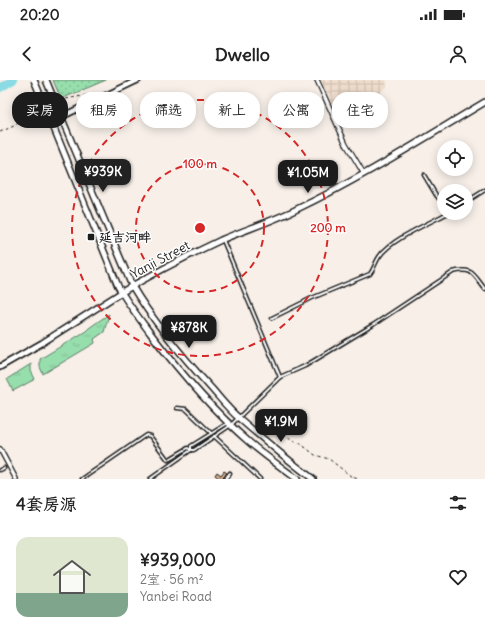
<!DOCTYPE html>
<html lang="zh">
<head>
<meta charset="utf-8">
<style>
  body { margin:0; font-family:Delius,"LXGW WenKai TC",sans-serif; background:#f6f6f6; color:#222; height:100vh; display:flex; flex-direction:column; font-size:15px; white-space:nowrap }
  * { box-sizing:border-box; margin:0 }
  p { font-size:13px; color:#767676 }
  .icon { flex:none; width:22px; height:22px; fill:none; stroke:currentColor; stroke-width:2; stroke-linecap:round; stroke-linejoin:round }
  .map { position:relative; height:399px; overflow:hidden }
  .details { display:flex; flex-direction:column; background:#fff; flex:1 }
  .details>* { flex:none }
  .banner { position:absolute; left:12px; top:12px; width:461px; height:36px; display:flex; gap:8px }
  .controls { position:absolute; left:437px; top:60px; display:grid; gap:8px }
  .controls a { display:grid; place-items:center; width:36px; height:36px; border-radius:50%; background:#fff; box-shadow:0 2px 10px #0003; font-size:20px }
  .price { position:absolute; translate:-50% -34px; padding:0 9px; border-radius:8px; background:#1c1c1c; color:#fff; font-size:13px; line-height:26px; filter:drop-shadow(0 1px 2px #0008) }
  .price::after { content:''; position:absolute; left:50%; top:24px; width:12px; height:9px; margin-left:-6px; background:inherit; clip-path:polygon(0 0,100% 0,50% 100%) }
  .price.current { background:#222; color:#fff }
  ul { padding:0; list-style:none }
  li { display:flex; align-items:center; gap:12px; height:100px; padding:0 16px }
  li+li { border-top:1px solid #e0e0e0 }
  li span { display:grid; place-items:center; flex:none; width:112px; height:80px; border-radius:12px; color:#555 }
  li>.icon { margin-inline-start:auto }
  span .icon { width:48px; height:48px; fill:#fffc; stroke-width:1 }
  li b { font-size:17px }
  h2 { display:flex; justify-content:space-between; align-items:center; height:48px; padding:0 16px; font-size:17px }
  .chip { padding:0 14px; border-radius:16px; background:#fff; box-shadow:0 2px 10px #0003; font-size:14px; line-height:36px }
  .chip.current { background:#1c1c1c; color:#fff }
  .status { display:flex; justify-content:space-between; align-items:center; height:28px; padding:0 20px; background:#fff; direction:ltr }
  .status svg { height:11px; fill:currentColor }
  header { display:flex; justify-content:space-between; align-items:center; height:52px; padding:0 16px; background:#fff; font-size:18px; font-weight:700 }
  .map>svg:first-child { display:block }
  .industrial { fill:url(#industrial-grid) }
  .grass { fill:url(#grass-tufts); stroke:#5a7d64 }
  .park { fill:url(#park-dots); stroke:#5a7d64 }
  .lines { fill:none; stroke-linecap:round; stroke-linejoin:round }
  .river { stroke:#8bdbe4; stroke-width:8 }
  .building { fill:url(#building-cross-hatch); stroke:#1c1c1c }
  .service-casing { stroke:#1c1c1c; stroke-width:5 }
  .minor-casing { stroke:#1c1c1c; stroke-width:6 }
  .tertiary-casing { stroke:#1c1c1c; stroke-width:8 }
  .secondary-casing { stroke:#1c1c1c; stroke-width:8 }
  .path { stroke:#1c1c1c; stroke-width:1; stroke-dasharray:3 3; stroke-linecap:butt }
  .service { stroke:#fff; stroke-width:2 }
  .minor { stroke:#fff; stroke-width:3.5 }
  .tertiary { stroke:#fff; stroke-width:4.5 }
  .secondary { stroke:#fff; stroke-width:5 }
  .secondary-bridge-casing { stroke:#1c1c1c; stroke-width:8; stroke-linecap:butt }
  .secondary-bridge { stroke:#fff; stroke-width:5 }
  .ring { fill:none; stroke:#d62828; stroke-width:2; stroke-dasharray:7 5 }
  .poi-dot { fill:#1c1c1c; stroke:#fff; stroke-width:1.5 }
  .labels { text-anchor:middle; stroke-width:3; stroke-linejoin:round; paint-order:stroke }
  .poi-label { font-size:13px; font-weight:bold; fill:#1c1c1c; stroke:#fff; text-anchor:start }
  .street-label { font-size:13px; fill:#1c1c1c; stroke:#fff }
  .centre { fill:#d62828; stroke:#fff; stroke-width:2 }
  .ring-label { font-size:12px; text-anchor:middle; font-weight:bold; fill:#d62828; stroke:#fff; stroke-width:3; stroke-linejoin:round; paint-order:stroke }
</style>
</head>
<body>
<div class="status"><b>20:20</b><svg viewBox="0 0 49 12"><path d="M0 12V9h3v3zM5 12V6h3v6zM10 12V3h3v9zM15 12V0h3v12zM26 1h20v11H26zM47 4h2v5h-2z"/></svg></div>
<header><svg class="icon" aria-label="back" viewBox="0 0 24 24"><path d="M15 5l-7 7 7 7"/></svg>Dwello<svg class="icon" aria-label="person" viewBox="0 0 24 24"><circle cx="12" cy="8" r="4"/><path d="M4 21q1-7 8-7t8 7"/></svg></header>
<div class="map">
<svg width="485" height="399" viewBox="0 0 485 399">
  <defs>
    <pattern id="industrial-grid" width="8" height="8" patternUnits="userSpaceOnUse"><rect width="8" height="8" fill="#eedccc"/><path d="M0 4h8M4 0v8" fill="none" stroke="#ccbcaf"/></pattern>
    <pattern id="grass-tufts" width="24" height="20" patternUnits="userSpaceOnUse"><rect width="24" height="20" fill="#97dead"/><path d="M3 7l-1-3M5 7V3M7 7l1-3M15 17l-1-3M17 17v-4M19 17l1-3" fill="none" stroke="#82be94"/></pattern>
    <pattern id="park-dots" width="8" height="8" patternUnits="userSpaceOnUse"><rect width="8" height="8" fill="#97dead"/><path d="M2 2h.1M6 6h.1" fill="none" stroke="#82be94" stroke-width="1.8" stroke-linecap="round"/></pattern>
    <pattern id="building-cross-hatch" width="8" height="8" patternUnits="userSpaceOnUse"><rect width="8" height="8" fill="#d9b18a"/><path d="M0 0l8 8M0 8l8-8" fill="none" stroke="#ba9876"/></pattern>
  </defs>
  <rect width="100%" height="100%" fill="#f7efe8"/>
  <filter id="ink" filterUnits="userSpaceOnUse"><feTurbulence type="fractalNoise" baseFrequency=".025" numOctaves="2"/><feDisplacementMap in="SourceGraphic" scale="8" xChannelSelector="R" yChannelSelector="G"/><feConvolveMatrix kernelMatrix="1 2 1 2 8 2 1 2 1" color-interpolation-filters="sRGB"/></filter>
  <g filter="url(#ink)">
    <polygon class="industrial" points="321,0 386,0 387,7 381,11 383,20 382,24 364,33 343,47"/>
    <g class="grass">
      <polygon points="109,234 104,252 94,259 95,263 43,294 40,287 40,279 86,251 89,248"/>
      <polygon points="31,284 31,291 35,299 13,311 7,299"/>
    </g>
    <polygon class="park" points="53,0 106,0 61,19"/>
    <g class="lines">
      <polyline class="river" points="0,8 13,0"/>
    </g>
    <polygon class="building" points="224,391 227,393 222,399 220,399 215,395 217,392 221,395"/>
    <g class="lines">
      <defs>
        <g id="service">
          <polyline points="424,95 436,115 444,125"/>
          <polyline points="466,122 485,110"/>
          <polyline points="223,160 280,297"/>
          <path d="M272,238L312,218L370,194C374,189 375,183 379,177C390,160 429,143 448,133"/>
          <polyline points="177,328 186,329 211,353"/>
          <path d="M228,343L191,366V370H194L231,345L280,297L305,286L373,245L453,192C474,187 473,195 485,209"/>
          <polyline points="214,356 260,399"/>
          <polyline points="0,390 4,388"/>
          <polyline points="82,399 146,355 150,356 168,380 188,368 191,370"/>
          <polyline points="150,399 191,370"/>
          <polyline points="225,399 230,393"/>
        </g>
        <g id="minor">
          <polyline points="317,0 346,64 364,94"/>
          <polyline points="0,369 16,399"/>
        </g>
        <g id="tertiary">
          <polyline points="61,37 138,0"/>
          <polyline points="0,287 42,263 122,212"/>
        </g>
        <g id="secondary">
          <path d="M57,27L132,206C154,243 182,276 211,308C220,318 229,330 240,339C264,360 288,380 313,399"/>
          <path d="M47,31L118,206C127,223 139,238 151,254C180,292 212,330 249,362C264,375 281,387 297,399"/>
          <path d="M122,212C154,193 187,176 221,160C247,149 273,141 297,129C362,98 423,59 485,22"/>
        </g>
      </defs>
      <use href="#service" class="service-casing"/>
      <use href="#minor" class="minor-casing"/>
      <use href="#tertiary" class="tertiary-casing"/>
      <use href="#secondary" class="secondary-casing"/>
      <g class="path">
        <polyline points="60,20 88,15"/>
        <polyline points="0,52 14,46 40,27"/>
        <polyline points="264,348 269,344 280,351 291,360 301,364 315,375 329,379 352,397 358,399"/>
      </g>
      <use href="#service" class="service"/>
      <use href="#minor" class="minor"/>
      <use href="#tertiary" class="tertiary"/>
      <use href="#secondary" class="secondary"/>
      <defs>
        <g id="secondary-bridge">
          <polyline points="34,0 47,31"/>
          <polyline points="46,0 57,27"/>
        </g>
      </defs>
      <use href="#secondary-bridge" class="secondary-bridge-casing"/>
      <use href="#secondary-bridge" class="secondary-bridge"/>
    </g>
  </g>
  <g class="ring">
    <circle cx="200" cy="148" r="64"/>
    <circle cx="200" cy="148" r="128"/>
  </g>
  <rect class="poi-dot" x="87" y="153" width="8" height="8" rx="2"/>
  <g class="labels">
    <g class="poi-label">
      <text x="99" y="162">延吉河畔</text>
    </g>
    <g class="street-label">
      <text transform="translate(160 179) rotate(-28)" y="5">Yanji Street</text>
    </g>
  </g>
  <circle cx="200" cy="148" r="6" class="centre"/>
  <g class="ring-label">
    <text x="200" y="88">100 m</text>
    <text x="328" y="152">200 m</text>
  </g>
</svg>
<div class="controls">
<a><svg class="icon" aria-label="locate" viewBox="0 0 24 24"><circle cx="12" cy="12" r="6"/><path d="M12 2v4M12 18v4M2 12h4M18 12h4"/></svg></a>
<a><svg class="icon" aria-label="layers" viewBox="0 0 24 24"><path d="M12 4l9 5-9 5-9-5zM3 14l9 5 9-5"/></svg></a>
</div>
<b class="price current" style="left:103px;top:113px">¥939K</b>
<b class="price" style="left:308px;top:114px">¥1.05M</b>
<b class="price" style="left:189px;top:269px">¥878K</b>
<b class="price" style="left:281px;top:363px">¥1.9M</b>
<div class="banner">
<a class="chip current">买房</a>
<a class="chip">租房</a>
<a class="chip">筛选</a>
<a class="chip">新上</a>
<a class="chip">公寓</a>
<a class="chip">住宅</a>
</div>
</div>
<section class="details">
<h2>4套房源<svg class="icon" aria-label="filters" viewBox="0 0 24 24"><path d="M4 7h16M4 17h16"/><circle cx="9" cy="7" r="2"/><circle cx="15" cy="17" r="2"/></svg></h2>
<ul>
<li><span style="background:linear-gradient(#dfe7d0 70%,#7fa58c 0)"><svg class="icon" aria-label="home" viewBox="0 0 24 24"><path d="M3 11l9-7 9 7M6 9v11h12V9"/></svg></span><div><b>¥939,000</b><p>2室 · 56 m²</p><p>Yanbei Road</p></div><svg class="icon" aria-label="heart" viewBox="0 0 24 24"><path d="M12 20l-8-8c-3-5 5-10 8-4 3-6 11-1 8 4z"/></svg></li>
</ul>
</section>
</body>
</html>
